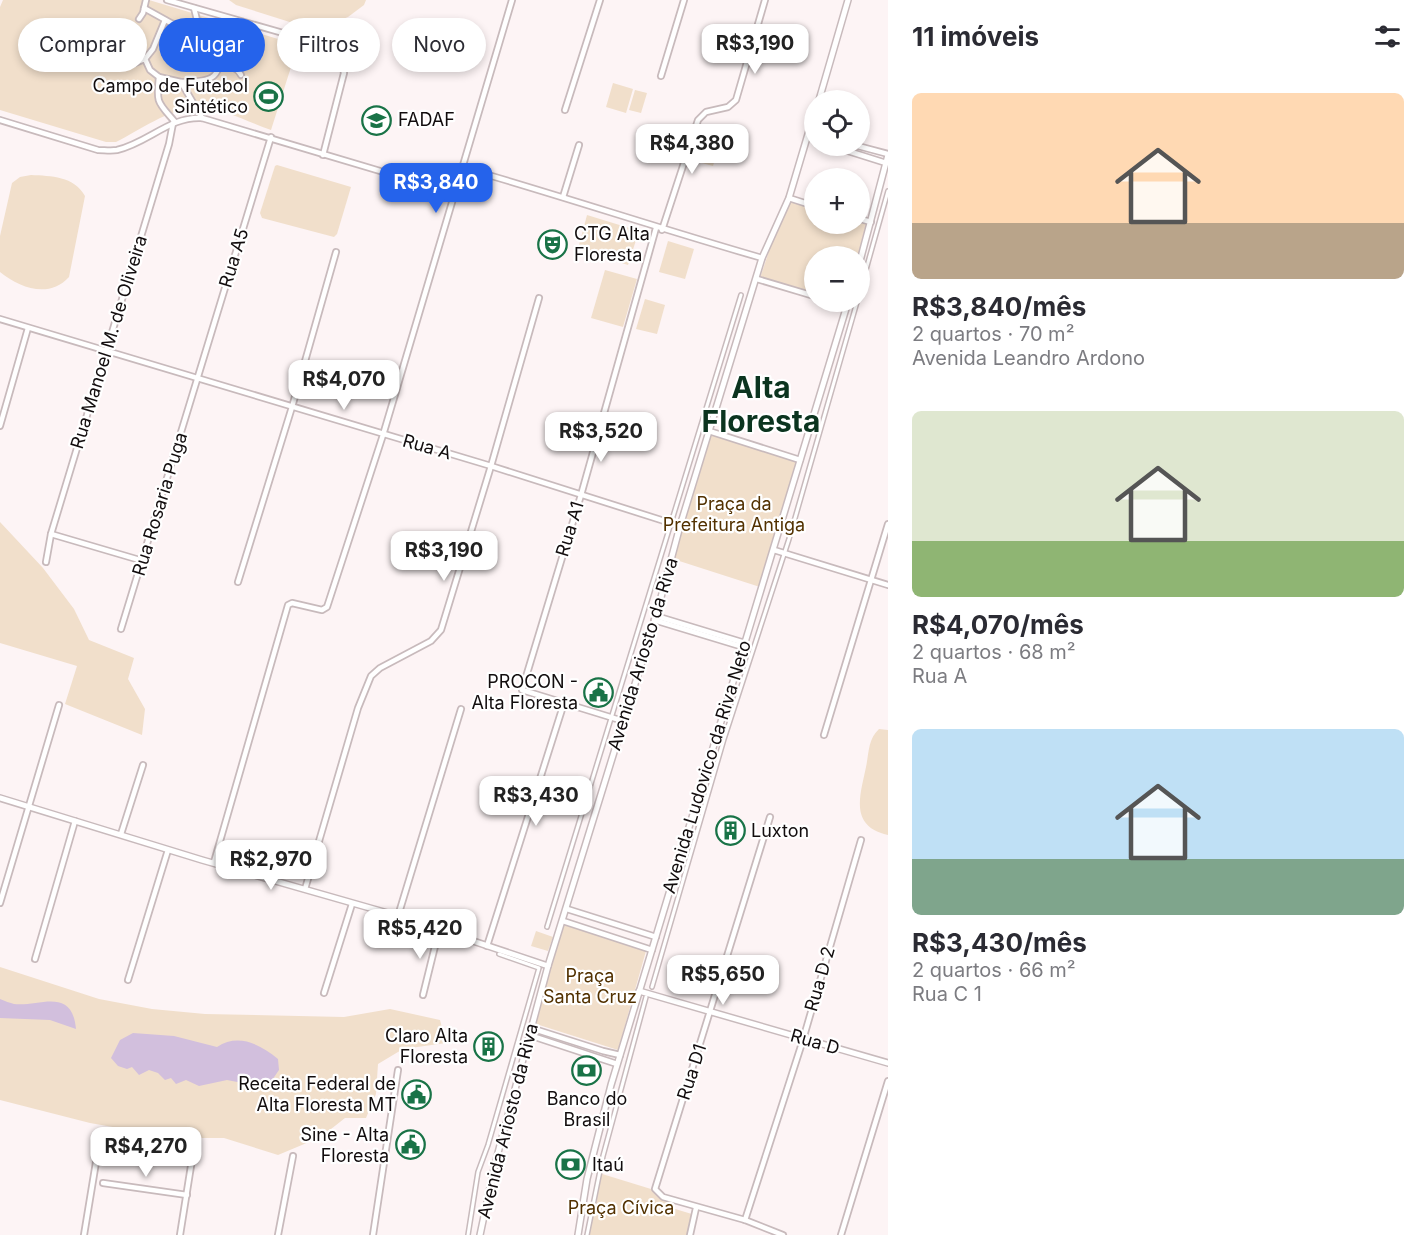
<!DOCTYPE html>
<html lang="pt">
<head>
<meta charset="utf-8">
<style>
  body { margin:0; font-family:Inter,sans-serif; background:#f7f7f7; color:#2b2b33; height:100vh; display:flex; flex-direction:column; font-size:22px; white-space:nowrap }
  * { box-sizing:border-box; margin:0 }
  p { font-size:20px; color:#7c7c81 }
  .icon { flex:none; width:33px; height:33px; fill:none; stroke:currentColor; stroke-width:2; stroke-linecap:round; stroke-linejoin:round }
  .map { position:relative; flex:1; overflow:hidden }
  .sheet { display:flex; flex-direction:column; background:#fff; width:540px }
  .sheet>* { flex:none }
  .top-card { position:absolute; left:18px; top:18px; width:570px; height:54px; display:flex; gap:12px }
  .controls { position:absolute; left:804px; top:90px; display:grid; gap:12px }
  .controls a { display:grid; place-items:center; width:66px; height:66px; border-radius:50%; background:#fff; box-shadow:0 3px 9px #0003; font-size:30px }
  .price { position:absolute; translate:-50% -51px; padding:0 14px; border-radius:12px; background:#fff; color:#222; font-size:20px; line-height:39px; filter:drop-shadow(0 2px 3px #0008) }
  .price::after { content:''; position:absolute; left:50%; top:36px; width:18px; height:14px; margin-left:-9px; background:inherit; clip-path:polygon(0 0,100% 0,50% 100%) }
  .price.active { background:#2563eb; color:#fff }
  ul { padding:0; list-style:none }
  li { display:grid; align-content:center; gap:12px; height:318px; padding:0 24px }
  li span { display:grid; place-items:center; height:186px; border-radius:9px; color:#555 }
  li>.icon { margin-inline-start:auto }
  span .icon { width:108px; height:108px; fill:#fffc; stroke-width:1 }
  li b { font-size:26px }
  h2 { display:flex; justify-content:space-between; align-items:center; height:72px; padding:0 24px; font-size:26px }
  .tag { padding:0 21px; border-radius:27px; background:#fff; box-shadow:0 3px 9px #0003; font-size:21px; line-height:54px }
  .tag.active { background:#2563eb; color:#fff }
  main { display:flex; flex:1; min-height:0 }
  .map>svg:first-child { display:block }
  .green { fill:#f1dfcb }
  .water { fill:#d2bfdd }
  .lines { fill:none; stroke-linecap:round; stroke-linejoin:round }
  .pedestrian-casing { stroke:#c8babc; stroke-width:6 }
  .minor-casing { stroke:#c8babc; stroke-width:8 }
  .tertiary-casing { stroke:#c8babc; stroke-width:8 }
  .pedestrian { stroke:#fff; stroke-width:3 }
  .minor { stroke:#fff; stroke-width:4.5 }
  .tertiary { stroke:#fff; stroke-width:5 }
  .labels { text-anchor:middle; stroke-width:4.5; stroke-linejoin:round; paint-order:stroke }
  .poi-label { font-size:18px; fill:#120d0e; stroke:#fff; text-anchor:end }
  .street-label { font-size:18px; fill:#120d0e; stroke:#fff }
  .park-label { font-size:18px; fill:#523100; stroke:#fff }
  .town-label { font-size:30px; font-weight:bold; fill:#0b341f; stroke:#fff }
</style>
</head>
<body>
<main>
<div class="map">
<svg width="888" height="1235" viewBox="0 0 888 1235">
  <rect width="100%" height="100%" fill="#fdf4f5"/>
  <g class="green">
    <path d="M3,0H149L298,45L271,130C248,122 221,107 196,108C168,109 140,130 116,142H106L0,110V7Z"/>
    <polygon points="229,0 366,0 364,5 348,17 315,30 236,5"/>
    <polygon points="613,83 633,89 626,113 606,107"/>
    <polygon points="635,90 647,93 641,113 629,110"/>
    <polygon points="702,136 720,142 713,166 694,161"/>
    <polygon points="277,165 351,187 337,234 334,237 262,218 260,213 275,166"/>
    <path d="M31,175C51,176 74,176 85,196L69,277C49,299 20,288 0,272V236L12,183L20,177Z"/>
    <polygon points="790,202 814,209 814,224 860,223 866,224 858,256 814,256 814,293 760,278 771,245"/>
    <polygon points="587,215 639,231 628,265 578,249"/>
    <polygon points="668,241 694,249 685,279 659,272"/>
    <polygon points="605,270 637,279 623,327 591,318"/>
    <polygon points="645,299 665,305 657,334 636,329"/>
    <polygon points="711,434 798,462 760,587 673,559"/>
    <polygon points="0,522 43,568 74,609 89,640 134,658 128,679 145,709 142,735 65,704 77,666 0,643"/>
    <path d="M879,729L888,730V835C849,826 860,796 866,767C869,753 868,739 879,729Z"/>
    <polygon points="564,925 646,951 618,1050 536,1024 550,964"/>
    <polygon points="536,931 553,937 548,951 531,946"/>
    <polygon points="0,967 99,999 152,1009 205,1014 344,1017 390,1009 440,1020 446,1043 403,1049 378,1064 376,1094 366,1118 345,1118 321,1137 278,1155 224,1138 175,1138 90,1123 0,1100"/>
    <path d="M599,1173L651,1189C658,1201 665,1198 672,1208L695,1215L691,1235H586Z"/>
  </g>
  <g class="water">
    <polygon points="135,39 139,58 112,64 108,45"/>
    <path d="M0,999C5,1001 10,1003 14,1004C39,1007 72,986 76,1029L50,1020L0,1018Z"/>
    <path d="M133,1033L174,1036L217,1047C238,1033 260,1044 278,1059L279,1070L270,1083L253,1085L227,1080L199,1086L186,1080L176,1084L171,1078L165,1080L158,1073L149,1070L139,1075L132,1067L127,1069L118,1066L111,1058L120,1040Z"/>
  </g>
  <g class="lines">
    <defs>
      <g id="pedestrian">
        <polyline points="860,291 888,191"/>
        <polyline points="547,927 741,295"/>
        <polyline points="652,987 724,739 789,539 857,302"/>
        <polyline points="468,1235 478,1172 488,1145 539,968 499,954"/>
        <polyline points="587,1235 603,1156 646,997"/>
      </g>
      <g id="minor">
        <path d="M167,0L318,43C333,51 341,56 344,73L323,155"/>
        <path d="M144,8L171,23L209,35C216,44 210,59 227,60"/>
        <polyline points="139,19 143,13 146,0"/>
        <polyline points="145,59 153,49 165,20"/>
        <path d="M221,64C229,66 237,67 241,75"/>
        <path d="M110,67L127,66L145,59L150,70L159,77C156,104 158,102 175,122"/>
        <polyline points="661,76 684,0"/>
        <polyline points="159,77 181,82 202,118"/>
        <path d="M181,82C216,81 220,79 221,45C221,38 221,32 215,28C210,24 203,23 197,20L194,8"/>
        <polyline points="565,110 600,0"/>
        <path d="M0,120L98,150C104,150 111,151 117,150C148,143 170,116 202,118L454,193"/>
        <polyline points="832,146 886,163"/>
        <polyline points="858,146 888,154"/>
        <path d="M461,167C562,196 661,229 762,258"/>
        <polyline points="563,197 579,145"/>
        <polyline points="789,198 814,206"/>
        <polyline points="860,219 871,222"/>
        <polyline points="662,230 698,120 706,112 728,107 736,100 765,0"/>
        <polyline points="757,279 814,296"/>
        <polyline points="833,302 847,306"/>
        <polyline points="0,319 491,466 680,526"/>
        <polyline points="0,426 28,328"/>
        <polyline points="709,431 800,460"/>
        <polyline points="51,534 143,561"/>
        <polyline points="774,550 888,585"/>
        <polyline points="46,562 51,534 169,144 173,123"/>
        <polyline points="238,582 292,407 336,252"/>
        <polyline points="656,616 745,643"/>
        <polyline points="654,620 743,647"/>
        <polyline points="121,629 271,137"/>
        <polyline points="623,721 522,690 581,495 656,228"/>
        <polyline points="824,735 888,524"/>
        <polyline points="770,817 655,1189 663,1197 745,1220 783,1235"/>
        <polyline points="121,834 143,765"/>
        <polyline points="214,862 288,605 292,603 322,610 327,607 383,435 512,0"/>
        <polyline points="305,889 358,708 371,676 380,668 431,641 441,630 491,466 539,298"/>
        <polyline points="0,903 59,705"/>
        <polyline points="567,909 656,937"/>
        <polyline points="398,916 461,709"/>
        <polyline points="563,921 652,950"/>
        <polyline points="487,946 564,703"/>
        <polyline points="35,959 75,821"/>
        <polyline points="128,980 168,850"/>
        <polyline points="324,993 352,904"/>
        <polyline points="423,995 439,930"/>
        <polyline points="531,1028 603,1051 620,1055"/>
        <polyline points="529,1035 617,1064"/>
        <polyline points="103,1183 187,1195"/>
        <polyline points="745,1220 802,1043 861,840"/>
        <polyline points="84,1235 100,1138"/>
        <polyline points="180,1235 194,1147"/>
        <polyline points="278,1235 293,1156"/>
        <polyline points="373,1235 398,1070"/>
        <polyline points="690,1235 696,1208"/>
        <polyline points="841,1235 888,1081"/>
      </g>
      <g id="tertiary">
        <polyline points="819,100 848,0"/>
        <polyline points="860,261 888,155"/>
        <polyline points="0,798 202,860 398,916 548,966"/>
        <polyline points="639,991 888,1063"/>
        <polyline points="480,1235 495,1164 548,966 656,616 680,526 762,258 789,198 814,114"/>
        <polyline points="578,1235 587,1179 611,1085 848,302"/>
      </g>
    </defs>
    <use href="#pedestrian" class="pedestrian-casing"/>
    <use href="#minor" class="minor-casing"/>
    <use href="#tertiary" class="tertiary-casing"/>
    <use href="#pedestrian" class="pedestrian"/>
    <use href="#minor" class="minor"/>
    <use href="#tertiary" class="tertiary"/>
  </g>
  <defs>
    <symbol id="stadium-ring" viewBox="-11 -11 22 22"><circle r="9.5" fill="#fff" stroke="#197347" stroke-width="1.5"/><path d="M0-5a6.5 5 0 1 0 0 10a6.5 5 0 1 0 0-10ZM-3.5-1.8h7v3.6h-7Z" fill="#197347"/></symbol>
    <symbol id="university-ring" viewBox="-11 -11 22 22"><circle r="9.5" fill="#fff" stroke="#197347" stroke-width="1.5"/><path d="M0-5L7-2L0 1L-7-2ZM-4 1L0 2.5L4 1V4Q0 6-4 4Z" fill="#197347"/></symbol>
    <symbol id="theatre-ring" viewBox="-11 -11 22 22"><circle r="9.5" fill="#fff" stroke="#197347" stroke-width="1.5"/><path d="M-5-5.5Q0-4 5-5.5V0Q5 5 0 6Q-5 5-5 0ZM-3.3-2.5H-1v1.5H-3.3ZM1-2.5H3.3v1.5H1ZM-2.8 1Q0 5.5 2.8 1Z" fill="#197347"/></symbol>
    <symbol id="civic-ring" viewBox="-11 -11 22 22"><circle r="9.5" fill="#fff" stroke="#197347" stroke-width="1.5"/><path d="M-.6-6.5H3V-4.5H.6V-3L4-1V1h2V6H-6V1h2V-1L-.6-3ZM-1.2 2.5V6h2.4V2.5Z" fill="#197347"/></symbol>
    <symbol id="building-ring" viewBox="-11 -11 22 22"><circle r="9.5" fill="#fff" stroke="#197347" stroke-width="1.5"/><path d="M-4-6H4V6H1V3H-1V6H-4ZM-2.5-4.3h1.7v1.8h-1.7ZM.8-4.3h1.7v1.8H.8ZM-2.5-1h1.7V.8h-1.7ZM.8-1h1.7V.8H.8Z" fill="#197347"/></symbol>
    <symbol id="bank-ring" viewBox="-11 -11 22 22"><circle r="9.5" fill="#fff" stroke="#197347" stroke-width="1.5"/><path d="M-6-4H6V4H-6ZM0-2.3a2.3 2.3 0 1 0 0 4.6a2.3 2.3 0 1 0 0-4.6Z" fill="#197347"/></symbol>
  </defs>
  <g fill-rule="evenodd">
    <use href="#stadium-ring" x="252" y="80" width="33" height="33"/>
    <use href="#university-ring" x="360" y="104" width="33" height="33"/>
    <use href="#theatre-ring" x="536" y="228" width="33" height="33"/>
    <use href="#civic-ring" x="582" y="676" width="33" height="33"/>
    <use href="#building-ring" x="714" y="814" width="33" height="33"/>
    <use href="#building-ring" x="472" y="1030" width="33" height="33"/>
    <use href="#bank-ring" x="570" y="1054" width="33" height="33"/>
    <use href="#civic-ring" x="400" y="1078" width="33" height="33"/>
    <use href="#civic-ring" x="394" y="1128" width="33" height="33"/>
    <use href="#bank-ring" x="554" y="1148" width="33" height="33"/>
  </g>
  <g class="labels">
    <g class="poi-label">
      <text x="248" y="92">Campo de Futebol<tspan x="248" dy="21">Sintético</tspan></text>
      <text x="398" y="126" text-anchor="start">FADAF</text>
      <text x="574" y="240" text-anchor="start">CTG Alta<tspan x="574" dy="21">Floresta</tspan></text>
      <text x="578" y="688">PROCON -<tspan x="578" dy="21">Alta Floresta</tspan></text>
      <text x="751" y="837" text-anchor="start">Luxton</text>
      <text x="468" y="1042">Claro Alta<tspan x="468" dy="21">Floresta</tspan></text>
      <text x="396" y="1090">Receita Federal de<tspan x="396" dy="21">Alta Floresta MT</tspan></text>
      <text x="587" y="1105" text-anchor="middle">Banco do<tspan x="587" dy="21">Brasil</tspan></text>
      <text x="389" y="1141">Sine - Alta<tspan x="389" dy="21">Floresta</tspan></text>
      <text x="592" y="1171" text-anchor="start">Itaú</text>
    </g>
    <g class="street-label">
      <text transform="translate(234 258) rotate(-73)" y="6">Rua A5</text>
      <text transform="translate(109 342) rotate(-73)" y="6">Rua Manoel M. de Oliveira</text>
      <text transform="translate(427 447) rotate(16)" y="6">Rua A</text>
      <text transform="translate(160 504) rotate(-73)" y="6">Rua Rosaria Puga</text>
      <text transform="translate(570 529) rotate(-73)" y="6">Rua A1</text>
      <text transform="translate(643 654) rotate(-73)" y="6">Avenida Ariosto da Riva</text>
      <text transform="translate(707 767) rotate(-73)" y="6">Avenida Ludovico da Riva Neto</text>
      <text transform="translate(820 979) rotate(-74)" y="6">Rua D 2</text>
      <text transform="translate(815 1042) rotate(16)" y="6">Rua D</text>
      <text transform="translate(692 1072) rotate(-72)" y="6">Rua D1</text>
      <text transform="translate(508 1121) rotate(-76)" y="6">Avenida Ariosto da Riva</text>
    </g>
    <g class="park-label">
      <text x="734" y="510">Praça da<tspan x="734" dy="21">Prefeitura Antiga</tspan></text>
      <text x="590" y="982">Praça<tspan x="590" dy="21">Santa Cruz</tspan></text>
      <text x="621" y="1214">Praça Cívica</text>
    </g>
    <g class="town-label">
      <text x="761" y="398">Alta<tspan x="761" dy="34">Floresta</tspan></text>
    </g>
  </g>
</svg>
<div class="controls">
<a><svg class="icon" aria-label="locate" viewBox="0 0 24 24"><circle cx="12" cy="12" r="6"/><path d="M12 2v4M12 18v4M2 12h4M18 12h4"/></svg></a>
<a>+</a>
<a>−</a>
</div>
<b class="price" style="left:755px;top:75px">R$3,190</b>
<b class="price" style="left:692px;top:175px">R$4,380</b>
<b class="price active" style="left:436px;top:214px">R$3,840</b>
<b class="price" style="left:344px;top:411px">R$4,070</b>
<b class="price" style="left:601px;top:463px">R$3,520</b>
<b class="price" style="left:444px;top:582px">R$3,190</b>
<b class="price" style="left:536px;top:827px">R$3,430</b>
<b class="price" style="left:271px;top:891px">R$2,970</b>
<b class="price" style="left:420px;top:960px">R$5,420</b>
<b class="price" style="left:723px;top:1006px">R$5,650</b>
<b class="price" style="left:146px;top:1178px">R$4,270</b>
<div class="top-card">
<a class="tag">Comprar</a>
<a class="tag active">Alugar</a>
<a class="tag">Filtros</a>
<a class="tag">Novo</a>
</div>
</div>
<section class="sheet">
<h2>11 imóveis<svg class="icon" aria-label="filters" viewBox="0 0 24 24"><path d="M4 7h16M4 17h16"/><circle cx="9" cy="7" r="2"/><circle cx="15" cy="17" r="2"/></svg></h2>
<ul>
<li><span style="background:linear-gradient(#ffd9b3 70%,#b9a48a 0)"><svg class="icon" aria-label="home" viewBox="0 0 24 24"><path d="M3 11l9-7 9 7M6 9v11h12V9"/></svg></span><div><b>R$3,840/mês</b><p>2 quartos · 70 m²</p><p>Avenida Leandro Ardono</p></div></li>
<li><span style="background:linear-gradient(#dfe7d0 70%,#8fb573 0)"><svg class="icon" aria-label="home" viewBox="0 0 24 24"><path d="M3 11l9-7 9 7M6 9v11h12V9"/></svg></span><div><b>R$4,070/mês</b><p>2 quartos · 68 m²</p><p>Rua A</p></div></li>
<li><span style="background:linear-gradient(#bfe0f5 70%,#7fa58c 0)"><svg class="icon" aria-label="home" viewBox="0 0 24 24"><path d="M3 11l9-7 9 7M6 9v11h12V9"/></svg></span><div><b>R$3,430/mês</b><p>2 quartos · 66 m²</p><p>Rua C 1</p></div></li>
</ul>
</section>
</main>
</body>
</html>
